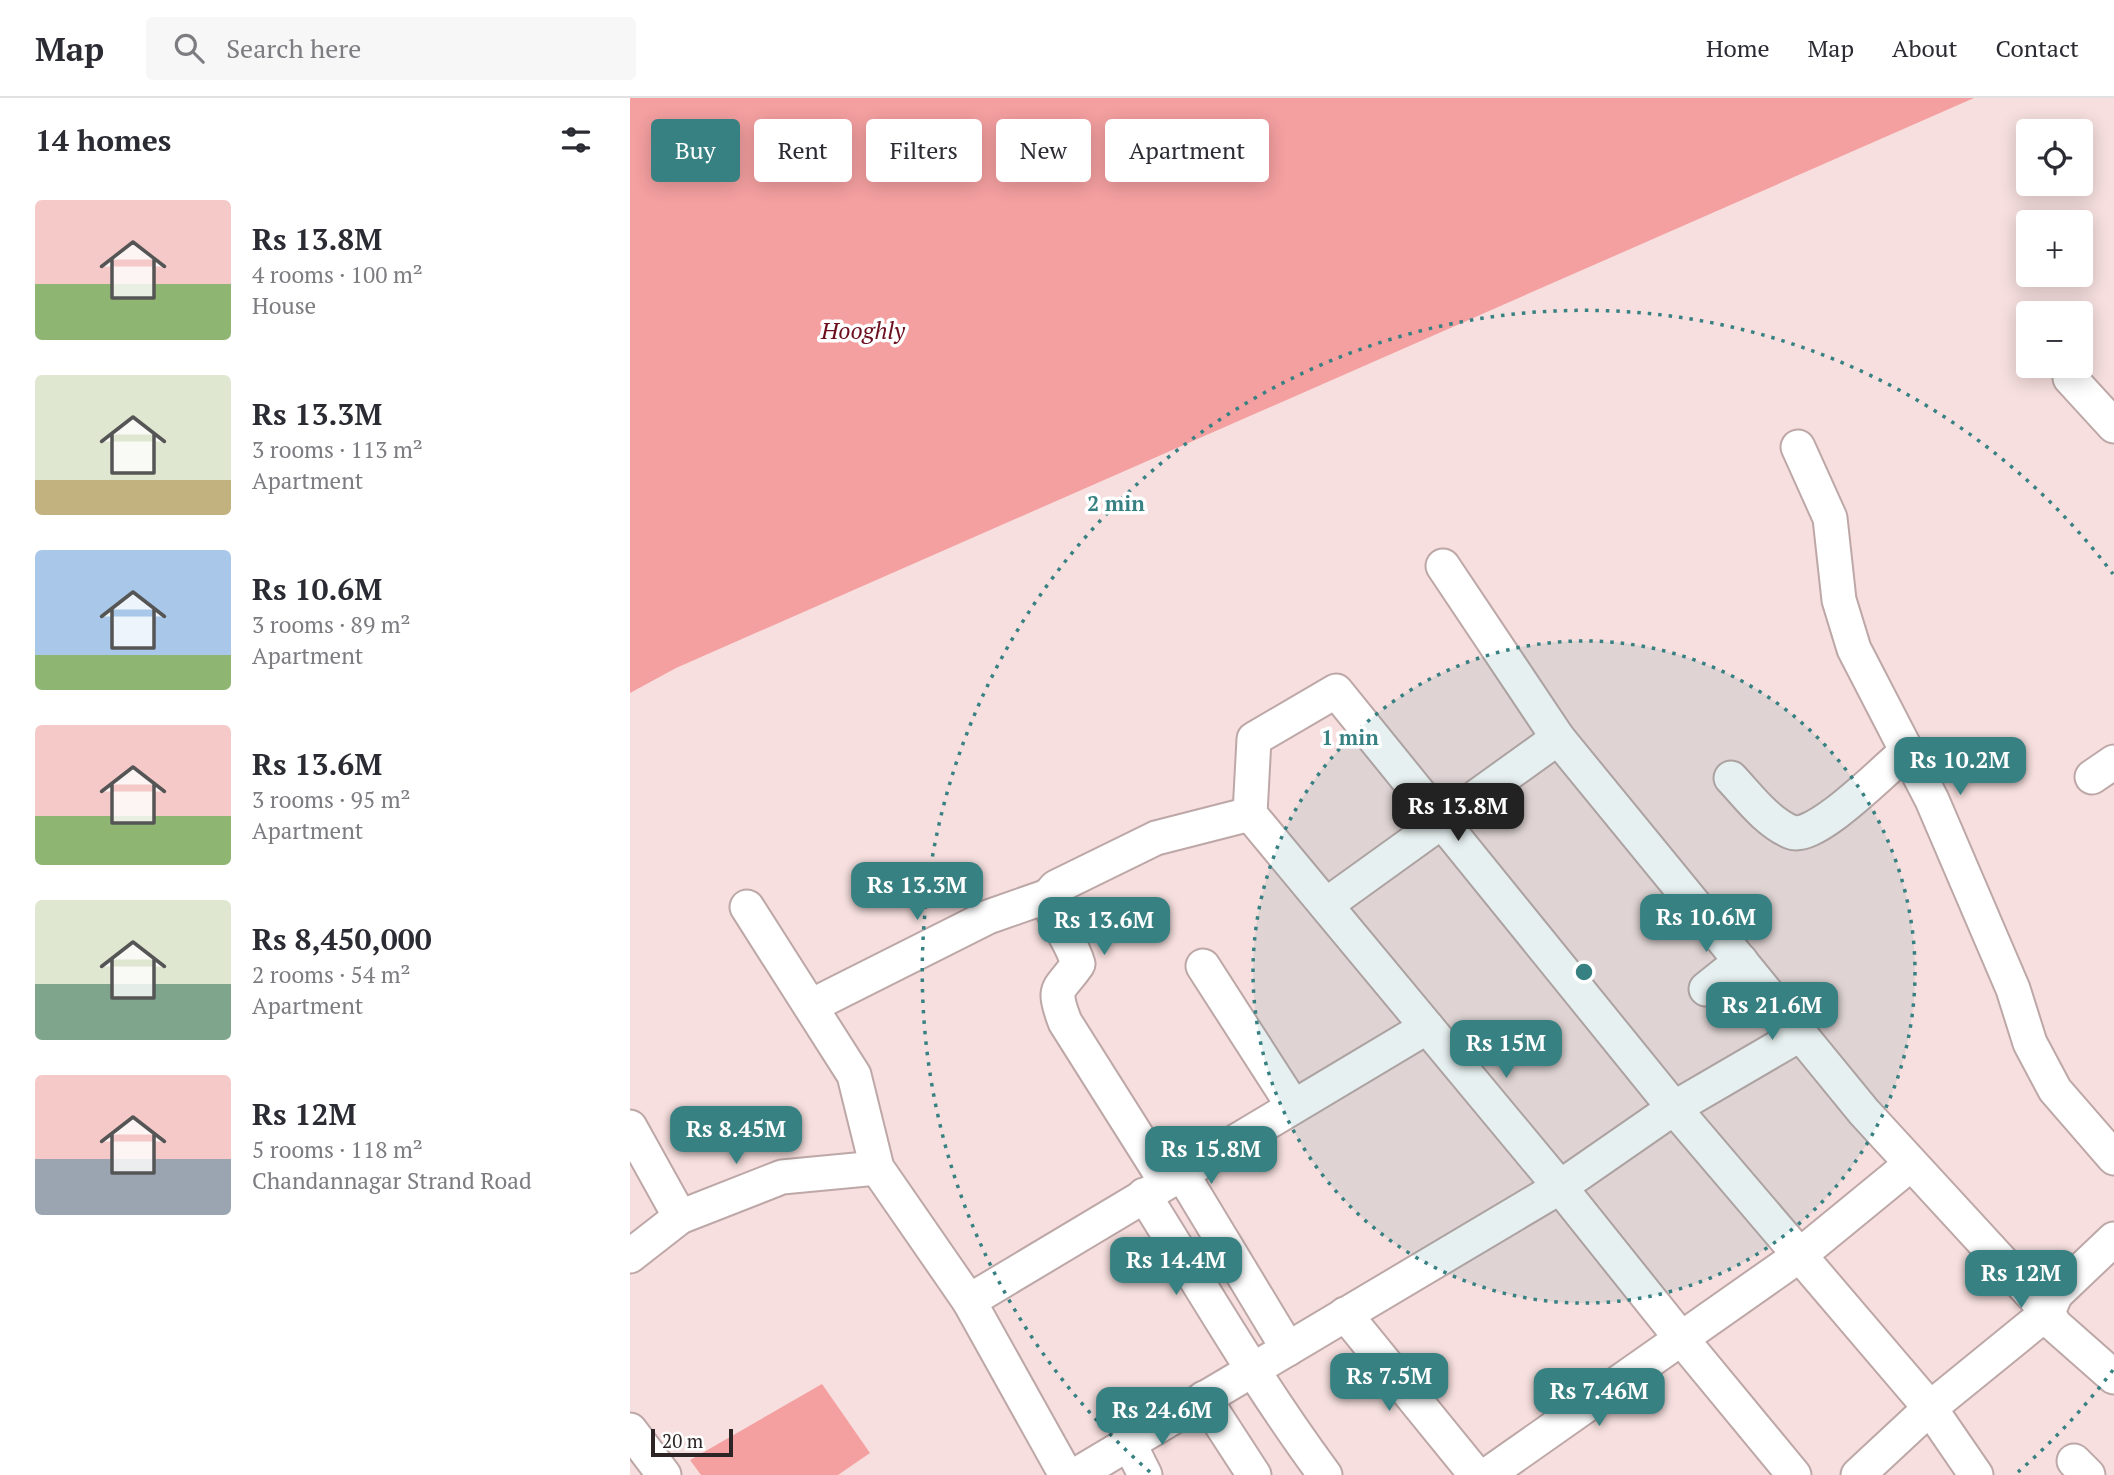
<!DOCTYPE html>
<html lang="en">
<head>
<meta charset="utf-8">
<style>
  body { margin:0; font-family:"PT Serif",serif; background:#f7f7f7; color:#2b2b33; height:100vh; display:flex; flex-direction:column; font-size:26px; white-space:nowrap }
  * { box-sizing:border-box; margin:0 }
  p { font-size:23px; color:#7c7c81 }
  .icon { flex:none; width:38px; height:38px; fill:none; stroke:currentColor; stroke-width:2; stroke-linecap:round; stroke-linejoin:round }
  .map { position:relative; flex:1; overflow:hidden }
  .side { display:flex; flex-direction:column; background:#fff; width:630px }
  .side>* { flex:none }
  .guide { position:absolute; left:21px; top:21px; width:665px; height:63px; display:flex; gap:14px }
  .fabs { position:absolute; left:1386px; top:21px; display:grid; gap:14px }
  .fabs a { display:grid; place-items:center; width:77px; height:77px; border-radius:7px; background:#fff; box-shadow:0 4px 18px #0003; font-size:35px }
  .scale { position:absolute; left:21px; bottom:18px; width:82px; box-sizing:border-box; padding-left:7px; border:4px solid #2d2525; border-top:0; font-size:19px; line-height:24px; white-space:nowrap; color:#2d2525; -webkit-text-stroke:5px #fff; paint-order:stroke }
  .price { position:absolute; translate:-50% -60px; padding:0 16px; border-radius:14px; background:#388183; color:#fff; font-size:23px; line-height:46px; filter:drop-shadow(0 2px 4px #0008) }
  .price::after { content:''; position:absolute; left:50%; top:42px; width:21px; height:16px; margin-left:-10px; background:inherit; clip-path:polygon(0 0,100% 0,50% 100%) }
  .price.on { background:#222; color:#fff }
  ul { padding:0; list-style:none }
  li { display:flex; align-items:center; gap:21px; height:175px; padding:0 35px }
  li span { display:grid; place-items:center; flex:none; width:196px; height:140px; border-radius:7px; color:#555 }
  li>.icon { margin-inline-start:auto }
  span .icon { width:84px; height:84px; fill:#fffc; stroke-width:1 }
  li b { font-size:30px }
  h2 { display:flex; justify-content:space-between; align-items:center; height:84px; padding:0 35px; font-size:30px }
  .chip { padding:0 24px; border-radius:7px; background:#fff; box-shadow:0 4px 18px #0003; font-size:24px; line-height:63px }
  .chip.on { background:#388183; color:#fff }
  header { display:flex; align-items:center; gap:42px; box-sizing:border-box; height:98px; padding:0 35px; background:#fff; border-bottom:2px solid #e1e1e2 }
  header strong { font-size:33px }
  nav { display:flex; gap:38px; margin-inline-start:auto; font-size:24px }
  .search { width:490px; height:63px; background:#f7f7f7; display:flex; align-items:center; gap:18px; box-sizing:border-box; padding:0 24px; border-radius:7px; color:#7c7c81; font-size:26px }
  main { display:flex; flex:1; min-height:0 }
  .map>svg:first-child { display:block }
  .water { fill:#f49fa0 }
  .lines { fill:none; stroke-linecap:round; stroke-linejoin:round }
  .minor-casing { stroke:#bda7a7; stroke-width:37 }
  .minor { stroke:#fff; stroke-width:33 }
  .ring { fill:none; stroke:#388183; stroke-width:3.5; stroke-dasharray:3.5 7 }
  .labels { text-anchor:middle; stroke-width:7; stroke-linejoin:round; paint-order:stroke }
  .water-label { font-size:24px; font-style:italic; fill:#6c0f1e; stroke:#fff }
  .centre { fill:#388183; stroke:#fff; stroke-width:3.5 }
  .ring-label { font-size:21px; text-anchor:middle; font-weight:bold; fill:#388183; stroke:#fff; stroke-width:7; stroke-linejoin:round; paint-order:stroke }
</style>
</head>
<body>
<header>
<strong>Map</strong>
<div class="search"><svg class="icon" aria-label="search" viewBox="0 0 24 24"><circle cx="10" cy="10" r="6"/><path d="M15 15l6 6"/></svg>Search here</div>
<nav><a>Home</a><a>Map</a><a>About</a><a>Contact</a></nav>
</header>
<main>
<section class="side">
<h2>14 homes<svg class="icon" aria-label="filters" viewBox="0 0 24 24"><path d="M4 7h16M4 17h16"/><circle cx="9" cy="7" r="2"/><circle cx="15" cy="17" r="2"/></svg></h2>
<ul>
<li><span style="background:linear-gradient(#f6c9c9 60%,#8fb573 0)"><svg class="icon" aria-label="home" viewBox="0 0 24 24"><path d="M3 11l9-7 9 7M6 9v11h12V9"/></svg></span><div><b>Rs 13.8M</b><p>4 rooms · 100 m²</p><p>House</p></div></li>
<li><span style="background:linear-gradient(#dfe7d0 75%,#c2b280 0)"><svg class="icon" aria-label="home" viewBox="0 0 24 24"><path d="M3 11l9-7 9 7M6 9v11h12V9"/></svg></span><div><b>Rs 13.3M</b><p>3 rooms · 113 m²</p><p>Apartment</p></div></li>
<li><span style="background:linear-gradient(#a9c7e8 75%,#8fb573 0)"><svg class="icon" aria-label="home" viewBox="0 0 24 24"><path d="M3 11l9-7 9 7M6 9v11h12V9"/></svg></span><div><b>Rs 10.6M</b><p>3 rooms · 89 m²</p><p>Apartment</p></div></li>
<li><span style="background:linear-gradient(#f6c9c9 65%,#8fb573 0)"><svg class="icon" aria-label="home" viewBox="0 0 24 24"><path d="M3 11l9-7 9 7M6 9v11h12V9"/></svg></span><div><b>Rs 13.6M</b><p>3 rooms · 95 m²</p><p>Apartment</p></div></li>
<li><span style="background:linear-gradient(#dfe7d0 60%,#7fa58c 0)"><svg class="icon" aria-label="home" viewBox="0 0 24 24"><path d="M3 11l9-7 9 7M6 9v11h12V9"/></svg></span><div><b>Rs 8,450,000</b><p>2 rooms · 54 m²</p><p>Apartment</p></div></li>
<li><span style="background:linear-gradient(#f6c9c9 60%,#9aa5b1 0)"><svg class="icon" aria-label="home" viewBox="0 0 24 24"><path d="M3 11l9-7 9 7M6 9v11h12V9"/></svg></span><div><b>Rs 12M</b><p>5 rooms · 118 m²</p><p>Chandannagar Strand Road</p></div></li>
</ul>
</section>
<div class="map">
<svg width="1484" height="1377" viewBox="0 0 1484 1377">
  <rect width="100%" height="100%" fill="#f6dfde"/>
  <g class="water">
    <polygon points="0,0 1344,0 46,570 0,595"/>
    <polygon points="192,1286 240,1355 208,1377 71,1377 60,1362"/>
  </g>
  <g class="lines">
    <defs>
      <g id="minor">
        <polyline points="1440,280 1484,328"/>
        <polyline points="1168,349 1200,420 1209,502 1224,551 1302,702 1383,891 1400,945 1425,992 1484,1060"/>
        <polyline points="813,468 928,640 1234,1014 1418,1214 1300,1310 1228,1377"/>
        <polyline points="1462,679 1484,664"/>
        <path d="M1101,680C1118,698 1137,724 1161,734C1185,744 1256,670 1277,653"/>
        <polyline points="696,807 928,640"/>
        <polyline points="117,809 224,977 247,1070 339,1203 436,1377"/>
        <polyline points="573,868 663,1008"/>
        <polyline points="1076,891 1111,863"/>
        <polyline points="181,908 358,819 418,798"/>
        <polyline points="0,1029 50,1119"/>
        <polyline points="551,1074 658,1251"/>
        <path d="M536,1084L435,924C421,887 429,894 448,866C441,841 423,823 418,798L426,789L526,740L620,716"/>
        <path d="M514,1097C573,1191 629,1288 695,1377"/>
        <polyline points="1484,1141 1426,1196 1418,1214 1425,1227 1484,1279"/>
        <polyline points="0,1158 50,1119 152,1079 247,1070"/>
        <polyline points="339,1203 797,929"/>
        <polyline points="715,1216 846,1377"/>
        <polyline points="574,1300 624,1377"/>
        <polyline points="0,1332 34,1377"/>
        <polyline points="499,1345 515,1377"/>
        <polyline points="1444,1363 1458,1377"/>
        <polyline points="446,1377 930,1089 1044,1010 1171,936"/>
        <polyline points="857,1377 1170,1157 1281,1066"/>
        <polyline points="1164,1377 1050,1239 930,1089 620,716 624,641 706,593 1044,1010 1300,1310 1346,1377"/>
      </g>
    </defs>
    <use href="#minor" class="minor-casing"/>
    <use href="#minor" class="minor"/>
  </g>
  <circle cx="954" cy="874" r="331" fill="#388183" fill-opacity=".12"/>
  <g class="ring">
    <circle cx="954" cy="874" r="331"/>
    <path d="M1483 1272A662 662 0 0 1 1388 1374M520 1374A662 662 0 1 1 1483 476"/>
  </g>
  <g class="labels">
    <g class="water-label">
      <text x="233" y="241">Hooghly</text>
    </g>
  </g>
  <circle cx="954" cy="874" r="10" class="centre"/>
  <g class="ring-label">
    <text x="486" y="413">2 min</text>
    <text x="720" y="647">1 min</text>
  </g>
</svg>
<div class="fabs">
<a><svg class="icon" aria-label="locate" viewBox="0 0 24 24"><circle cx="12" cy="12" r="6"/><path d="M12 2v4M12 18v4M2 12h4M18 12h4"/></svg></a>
<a>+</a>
<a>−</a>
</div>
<div class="scale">20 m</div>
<b class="price" style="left:1330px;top:699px">Rs 10.2M</b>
<b class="price on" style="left:828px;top:745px">Rs 13.8M</b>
<b class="price" style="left:287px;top:824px">Rs 13.3M</b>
<b class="price" style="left:1076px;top:856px">Rs 10.6M</b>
<b class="price" style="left:474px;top:859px">Rs 13.6M</b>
<b class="price" style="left:1142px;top:944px">Rs 21.6M</b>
<b class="price" style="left:876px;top:982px">Rs 15M</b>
<b class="price" style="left:106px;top:1068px">Rs 8.45M</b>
<b class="price" style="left:581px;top:1088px">Rs 15.8M</b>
<b class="price" style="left:546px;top:1199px">Rs 14.4M</b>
<b class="price" style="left:1391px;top:1212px">Rs 12M</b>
<b class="price" style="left:759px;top:1315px">Rs 7.5M</b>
<b class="price" style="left:969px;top:1330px">Rs 7.46M</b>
<b class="price" style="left:532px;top:1349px">Rs 24.6M</b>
<div class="guide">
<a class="chip on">Buy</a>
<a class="chip">Rent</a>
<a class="chip">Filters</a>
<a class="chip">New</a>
<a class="chip">Apartment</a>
</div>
</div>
</main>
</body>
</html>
